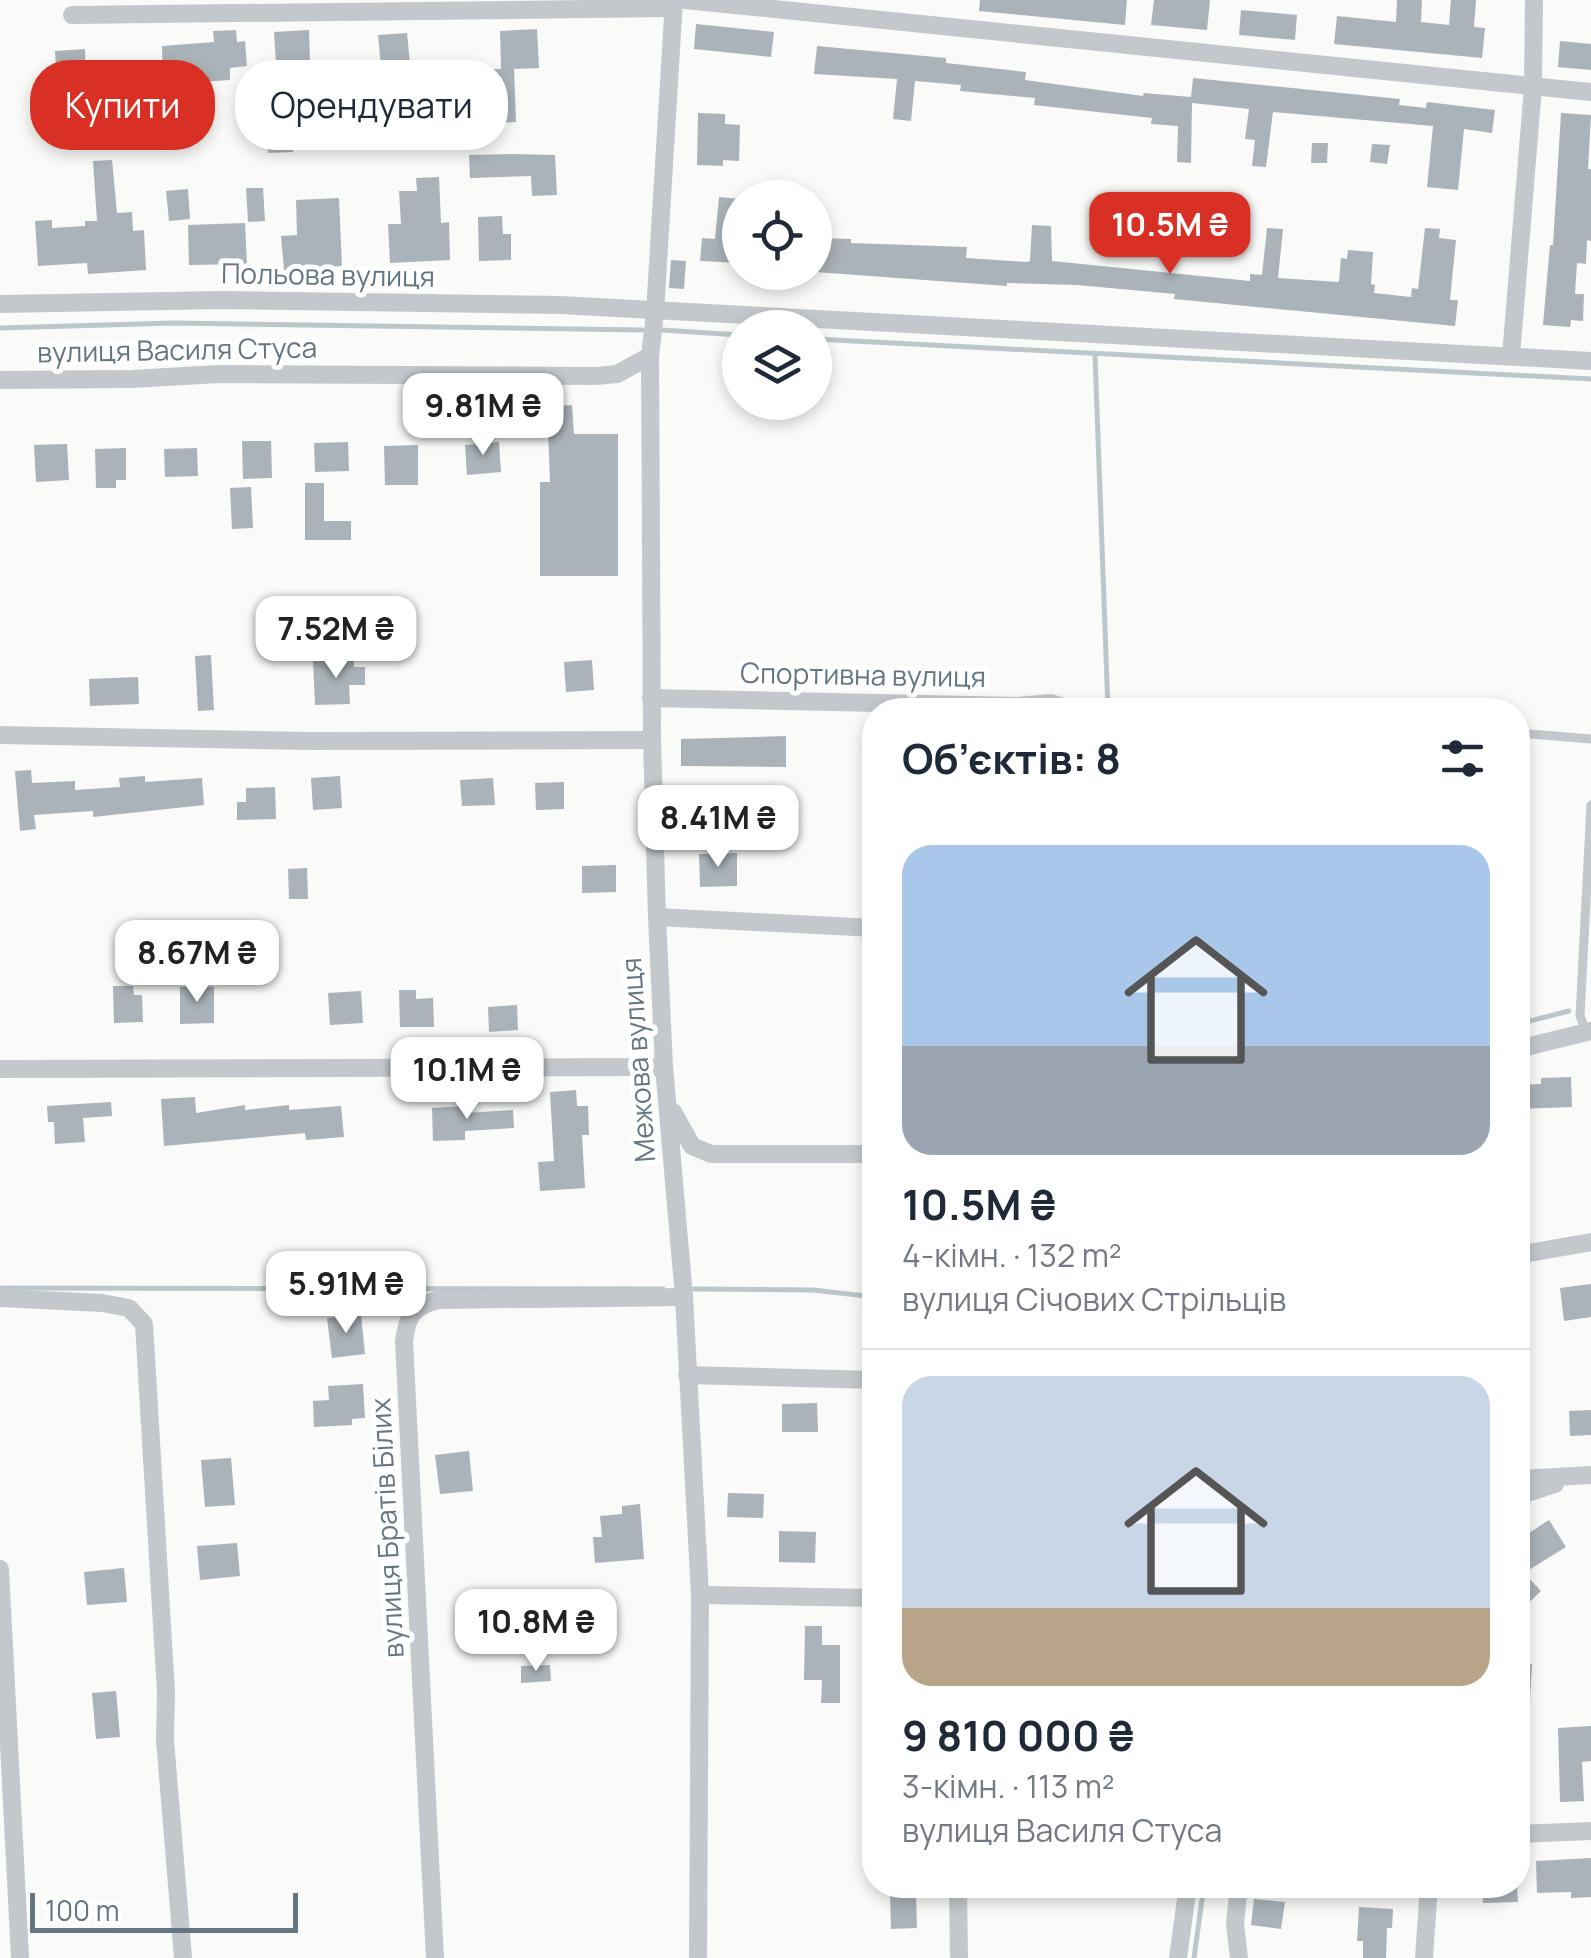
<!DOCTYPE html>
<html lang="uk">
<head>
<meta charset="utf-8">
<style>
  body { margin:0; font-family:Manrope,sans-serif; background:#f2f2f3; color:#1f2937; height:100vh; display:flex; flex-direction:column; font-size:38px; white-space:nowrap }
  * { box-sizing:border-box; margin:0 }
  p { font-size:32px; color:#747a83 }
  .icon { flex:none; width:55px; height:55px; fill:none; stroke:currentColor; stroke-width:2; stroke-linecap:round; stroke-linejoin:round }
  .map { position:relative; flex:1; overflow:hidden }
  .side { position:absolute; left:862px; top:698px; width:668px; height:1200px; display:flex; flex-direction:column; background:#fff; border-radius:40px; box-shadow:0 5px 15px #0003 }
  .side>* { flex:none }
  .guide { position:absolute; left:30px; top:60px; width:682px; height:90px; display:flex; gap:20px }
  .fabs { position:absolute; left:722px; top:180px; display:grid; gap:20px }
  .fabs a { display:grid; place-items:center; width:110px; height:110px; border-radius:50%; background:#fff; box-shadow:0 5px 15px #0003; font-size:50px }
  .scale { position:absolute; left:30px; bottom:25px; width:268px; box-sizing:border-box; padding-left:10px; border:5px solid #657683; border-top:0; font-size:28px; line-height:35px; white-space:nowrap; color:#657683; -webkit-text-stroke:8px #fff; paint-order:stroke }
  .price { position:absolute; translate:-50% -85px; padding:0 22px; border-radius:20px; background:#fff; color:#222; font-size:32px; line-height:65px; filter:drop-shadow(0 2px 5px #0008) }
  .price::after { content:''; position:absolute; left:50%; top:60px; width:30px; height:22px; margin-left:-15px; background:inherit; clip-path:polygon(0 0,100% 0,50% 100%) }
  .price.current { background:#d93025; color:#fff }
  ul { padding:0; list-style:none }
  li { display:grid; align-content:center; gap:20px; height:530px; padding:0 40px }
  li+li { border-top:2px solid #e0e1e3 }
  li span { display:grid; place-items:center; height:310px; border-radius:30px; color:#555 }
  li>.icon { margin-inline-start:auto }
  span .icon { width:180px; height:180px; fill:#fffc; stroke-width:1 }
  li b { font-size:42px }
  h2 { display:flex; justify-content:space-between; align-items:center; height:120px; padding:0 40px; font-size:42px }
  .pill { padding:0 35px; border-radius:40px; background:#fff; box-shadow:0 5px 15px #0003; font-size:35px; line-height:90px }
  .pill.current { background:#d93025; color:#fff }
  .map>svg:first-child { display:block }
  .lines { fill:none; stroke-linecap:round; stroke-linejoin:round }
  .stream { stroke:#bbc7cb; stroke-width:5 }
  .building { fill:#aab3b9 }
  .lane { stroke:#c3c8cc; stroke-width:9 }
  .street { stroke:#c3c8cc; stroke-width:18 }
  .labels { text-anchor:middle; stroke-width:10; stroke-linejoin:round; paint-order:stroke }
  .street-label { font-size:28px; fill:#657683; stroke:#fff }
</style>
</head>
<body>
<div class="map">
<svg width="1591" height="1958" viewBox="0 0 1591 1958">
  <rect width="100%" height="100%" fill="#fafaf8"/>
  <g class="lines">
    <g class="stream">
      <polyline points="0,328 174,323 642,330"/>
      <polyline points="662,330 740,335"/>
      <polyline points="815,339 1591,379"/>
      <polyline points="1095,355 1108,710"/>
      <polyline points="1518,1024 1569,1011"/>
      <polyline points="2,1288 663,1289"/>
      <polyline points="694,1289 813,1290 875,1297"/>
      <polyline points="1194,1958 1204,1885"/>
    </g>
  </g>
  <g class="building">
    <polygon points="980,0 1127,0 1125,25 979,11"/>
    <polygon points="1154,0 1210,0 1207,30 1151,25"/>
    <polygon points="1397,0 1422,0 1421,22 1449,25 1451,0 1476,0 1474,27 1485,28 1482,58 1334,44 1337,16 1396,22"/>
    <polygon points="1241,10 1297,15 1295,40 1239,35"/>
    <polygon points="696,24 774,32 771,57 694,49"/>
    <polygon points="537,29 539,68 514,69 516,122 482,124 481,88 457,89 456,70 501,69 500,31"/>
    <polygon points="236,30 237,42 245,41 247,66 230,68 230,80 200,82 205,122 182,125 181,115 164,117 162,46 214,42 213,31"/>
    <polygon points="309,30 310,61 276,64 274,32"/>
    <polygon points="407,33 411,74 382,77 378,35"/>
    <polygon points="1560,41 1591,44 1591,70 1558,67"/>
    <polygon points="817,46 946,58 946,63 1026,72 1025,80 1143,96 1144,93 1191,97 1193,78 1400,99 1399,105 1426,108 1427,102 1495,110 1492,133 1464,129 1458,190 1427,187 1433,126 1273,112 1266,167 1252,166 1255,140 1245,139 1249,109 1192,103 1191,163 1177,162 1178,126 1151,124 1152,118 1034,105 1035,98 960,91 961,85 915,81 911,121 893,119 897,79 814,74"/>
    <polygon points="85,49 86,84 57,86 55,51"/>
    <polygon points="418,83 420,112 402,113 400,84"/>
    <polygon points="296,87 315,87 316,126 296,127"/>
    <polygon points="698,113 725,114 725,124 740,125 739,161 723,160 723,166 697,165"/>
    <polygon points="1561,113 1591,115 1588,169 1591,169 1591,241 1587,240 1586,264 1577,263 1575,294 1584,294 1583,321 1571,320 1570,327 1543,325 1550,245 1553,245"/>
    <polygon points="292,133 293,152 268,153 267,134"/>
    <polygon points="1312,143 1328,143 1327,163 1311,163"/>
    <polygon points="1372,144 1390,145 1387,164 1370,162"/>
    <polygon points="514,154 555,155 557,195 532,196 531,176 470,178 469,155"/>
    <polygon points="112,160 117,213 132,212 133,231 144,230 146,270 88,274 87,263 38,266 35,221 52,220 52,228 85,226 85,221 97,221 93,161"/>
    <polygon points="439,177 441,223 449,222 450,260 390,263 388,224 401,224 399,191 417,191 416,178"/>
    <polygon points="246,188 263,188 265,221 248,222"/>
    <polygon points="188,189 190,219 169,221 166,191"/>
    <polygon points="719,197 740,199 740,263 700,261 702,238 715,239"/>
    <polygon points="339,198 342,266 284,270 281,236 297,235 296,200"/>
    <polygon points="502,216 503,234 511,234 511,260 479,261 478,217"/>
    <polygon points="245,223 247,264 189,265 188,225"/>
    <polygon points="1032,225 1051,226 1052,261 1250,281 1250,274 1262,275 1267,228 1283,229 1278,278 1339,282 1341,258 1347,259 1348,250 1373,252 1371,284 1375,285 1374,293 1411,297 1412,288 1418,289 1425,228 1440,229 1439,238 1456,240 1450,300 1458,300 1455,326 1174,299 1175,294 1077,285 1007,283 1007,286 815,272 815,238 851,239 851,243 967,247 966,258 1027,262 1030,261"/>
    <polygon points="671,260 686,261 684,289 669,288"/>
    <polygon points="572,405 574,434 618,434 618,576 540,576 540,482 550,482 547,407"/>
    <polygon points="242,441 271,441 272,478 243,479"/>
    <polygon points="348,442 349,471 315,472 314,443"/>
    <polygon points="499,442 501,472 467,475 465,445"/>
    <polygon points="67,444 69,480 36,482 34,445"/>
    <polygon points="418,445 418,485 385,485 384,446"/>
    <polygon points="126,448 126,480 116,480 116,488 96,488 95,449"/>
    <polygon points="197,448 198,476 165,477 164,449"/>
    <polygon points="305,483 324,483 324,521 351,521 351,540 305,540"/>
    <polygon points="251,487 253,528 232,529 230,488"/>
    <polygon points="211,655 214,710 198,711 195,656"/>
    <polygon points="354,659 354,667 365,667 365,685 349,685 350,704 315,705 313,660"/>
    <polygon points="592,660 594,690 566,692 564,662"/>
    <polygon points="138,677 139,704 90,706 89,679"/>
    <polygon points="786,736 786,767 681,766 681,739"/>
    <polygon points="31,770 32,783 75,781 75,790 120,787 119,778 145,776 145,782 202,778 204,805 93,817 93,811 34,815 36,829 20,831 15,771"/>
    <polygon points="340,776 342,808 313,810 311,778"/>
    <polygon points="493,778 495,805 462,806 460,780"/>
    <polygon points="564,782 564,809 536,810 535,783"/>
    <polygon points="275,787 276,819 237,820 237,802 246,802 246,788"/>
    <polygon points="737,853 737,886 700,887 699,854"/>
    <polygon points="616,865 616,892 582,893 582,866"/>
    <polygon points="307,868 308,899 289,899 288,869"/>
    <polygon points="113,986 133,986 134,995 142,995 143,1022 114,1023"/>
    <polygon points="180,987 214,987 214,1023 180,1024"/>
    <polygon points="399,990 416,990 416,999 433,998 434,1027 400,1027"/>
    <polygon points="361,991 363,1023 330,1025 328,993"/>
    <polygon points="517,1005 518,1030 489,1032 488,1007"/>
    <polygon points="1571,1077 1572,1107 1518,1109 1518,1085 1541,1084 1541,1078"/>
    <polygon points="576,1090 577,1106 588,1106 589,1135 582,1135 585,1188 540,1191 538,1162 554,1161 550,1092"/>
    <polygon points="195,1097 196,1113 245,1105 245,1110 289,1105 289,1110 341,1106 344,1137 306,1140 305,1133 164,1146 161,1099"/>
    <polygon points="111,1102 112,1116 83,1118 85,1142 55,1144 54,1122 48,1122 47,1106"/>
    <polygon points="464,1106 464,1113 513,1110 514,1128 465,1131 465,1140 433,1141 432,1108"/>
    <polygon points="1591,1284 1591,1317 1564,1321 1560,1288"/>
    <polygon points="361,1314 365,1354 332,1358 327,1318"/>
    <polygon points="363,1384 365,1418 352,1419 352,1425 314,1427 313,1401 329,1400 328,1386"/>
    <polygon points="817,1403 818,1432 782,1432 782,1404"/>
    <polygon points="1591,1410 1591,1435 1570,1436 1569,1411"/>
    <polygon points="469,1451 473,1491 440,1494 435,1455"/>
    <polygon points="231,1458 235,1505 205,1507 201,1460"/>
    <polygon points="728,1493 764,1494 763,1518 727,1517"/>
    <polygon points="640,1504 644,1559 595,1563 593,1537 602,1537 600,1516 622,1514 622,1506"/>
    <polygon points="1549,1520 1566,1547 1524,1573 1541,1591 1518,1613 1518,1540"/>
    <polygon points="779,1531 816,1532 815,1563 779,1562"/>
    <polygon points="237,1543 240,1576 200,1580 197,1546"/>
    <polygon points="124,1568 127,1602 87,1605 84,1572"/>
    <polygon points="805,1626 822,1626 822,1645 840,1645 840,1703 821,1703 822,1680 804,1680"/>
    <polygon points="1518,1663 1532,1664 1529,1716 1518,1716"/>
    <polygon points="550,1665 551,1681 521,1683 521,1666"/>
    <polygon points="116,1691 120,1737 96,1739 92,1693"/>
    <polygon points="1591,1726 1591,1761 1582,1762 1584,1801 1560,1802 1558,1728"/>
    <polygon points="1591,1858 1591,1897 1571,1898 1571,1892 1537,1893 1536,1861"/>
    <polygon points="1482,1885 1517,1885 1518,1902 1483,1903"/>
    <polygon points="916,1894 917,1928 891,1929 890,1895"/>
    <polygon points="1254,1899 1285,1902 1281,1929 1251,1925"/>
    <polygon points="1359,1907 1393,1909 1392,1928 1387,1928 1386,1958 1363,1958 1363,1941 1357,1941"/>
  </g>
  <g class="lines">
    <g class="lane">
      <polyline points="1135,704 1212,710"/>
      <polyline points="1518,733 1591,739"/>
      <polyline points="1587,1033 1580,1016 1591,805"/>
    </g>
    <g class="street">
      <polyline points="674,0 655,313 650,356 652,740 657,917 664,1067 684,1297 700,1595 698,1958"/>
      <polyline points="685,0 1591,92"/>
      <polyline points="72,15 673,8"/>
      <polyline points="0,304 222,300 560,305 1591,361"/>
      <polyline points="1511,356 1533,87 1534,0"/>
      <polyline points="0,380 132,379 218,374 596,376 617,374 650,356"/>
      <polyline points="651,698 1017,706 1051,703 1073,710"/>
      <polyline points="0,735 310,741 652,740"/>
      <polyline points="657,917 875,928"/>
      <polyline points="1518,1049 1591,1031"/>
      <polyline points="0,1069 664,1067"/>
      <polyline points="673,1112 692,1146 711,1154 875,1154"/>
      <polyline points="1518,1255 1591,1242"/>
      <polyline points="0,1298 102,1303 129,1308 144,1324 166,1692 165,1740 183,1958"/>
      <polyline points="687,1375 875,1380"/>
      <polyline points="1518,1479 1591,1475"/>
      <polyline points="1518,1496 1555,1484"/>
      <polyline points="0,1569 20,1958"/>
      <polyline points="700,1595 875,1598"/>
      <polyline points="1518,1834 1591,1831"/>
      <polyline points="958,1885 959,1958"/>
      <path d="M435,1958L404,1341C407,1316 413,1307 437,1300L684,1297"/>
      <polyline points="1178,1958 1188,1885"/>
      <polyline points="1239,1958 1235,1924 1239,1885"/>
      <polyline points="1424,1958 1429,1885"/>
    </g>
  </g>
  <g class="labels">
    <g class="street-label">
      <text transform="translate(328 275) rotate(1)" y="10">Польова вулиця</text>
      <text transform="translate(177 350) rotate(-1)" y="10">вулиця Василя Стуса</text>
      <text transform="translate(863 675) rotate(1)" y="10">Спортивна вулиця</text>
      <text transform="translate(638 1060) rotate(-94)" y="10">Межова вулиця</text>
      <text transform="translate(387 1528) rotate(-93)" y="10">вулиця Братів Білих</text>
    </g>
  </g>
</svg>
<div class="fabs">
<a><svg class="icon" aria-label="locate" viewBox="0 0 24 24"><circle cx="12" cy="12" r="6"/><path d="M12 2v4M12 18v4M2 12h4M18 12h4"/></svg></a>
<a><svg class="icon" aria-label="layers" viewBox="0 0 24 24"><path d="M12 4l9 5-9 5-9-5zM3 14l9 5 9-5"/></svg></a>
</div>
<div class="scale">100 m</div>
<b class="price current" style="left:1170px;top:277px">10.5M ₴</b>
<b class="price" style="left:483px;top:458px">9.81M ₴</b>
<b class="price" style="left:336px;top:681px">7.52M ₴</b>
<b class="price" style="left:718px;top:870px">8.41M ₴</b>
<b class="price" style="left:197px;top:1005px">8.67M ₴</b>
<b class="price" style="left:467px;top:1122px">10.1M ₴</b>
<b class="price" style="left:346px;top:1336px">5.91M ₴</b>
<b class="price" style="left:536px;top:1674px">10.8M ₴</b>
<div class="guide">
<a class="pill current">Купити</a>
<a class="pill">Орендувати</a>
</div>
<section class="side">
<h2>Об’єктів: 8<svg class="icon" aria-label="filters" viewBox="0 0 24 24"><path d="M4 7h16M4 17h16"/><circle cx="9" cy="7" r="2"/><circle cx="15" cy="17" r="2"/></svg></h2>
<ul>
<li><span style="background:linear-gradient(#a9c7e8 65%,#9aa5b1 0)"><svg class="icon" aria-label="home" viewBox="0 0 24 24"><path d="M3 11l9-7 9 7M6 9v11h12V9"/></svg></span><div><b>10.5M ₴</b><p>4-кімн. · 132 m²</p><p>вулиця Січових Стрільців</p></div></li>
<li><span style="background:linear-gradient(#c9d6e8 75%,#b9a48a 0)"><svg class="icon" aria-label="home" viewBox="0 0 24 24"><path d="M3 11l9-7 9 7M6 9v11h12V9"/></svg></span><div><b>9 810 000 ₴</b><p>3-кімн. · 113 m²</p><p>вулиця Василя Стуса</p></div></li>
</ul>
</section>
</div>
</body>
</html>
